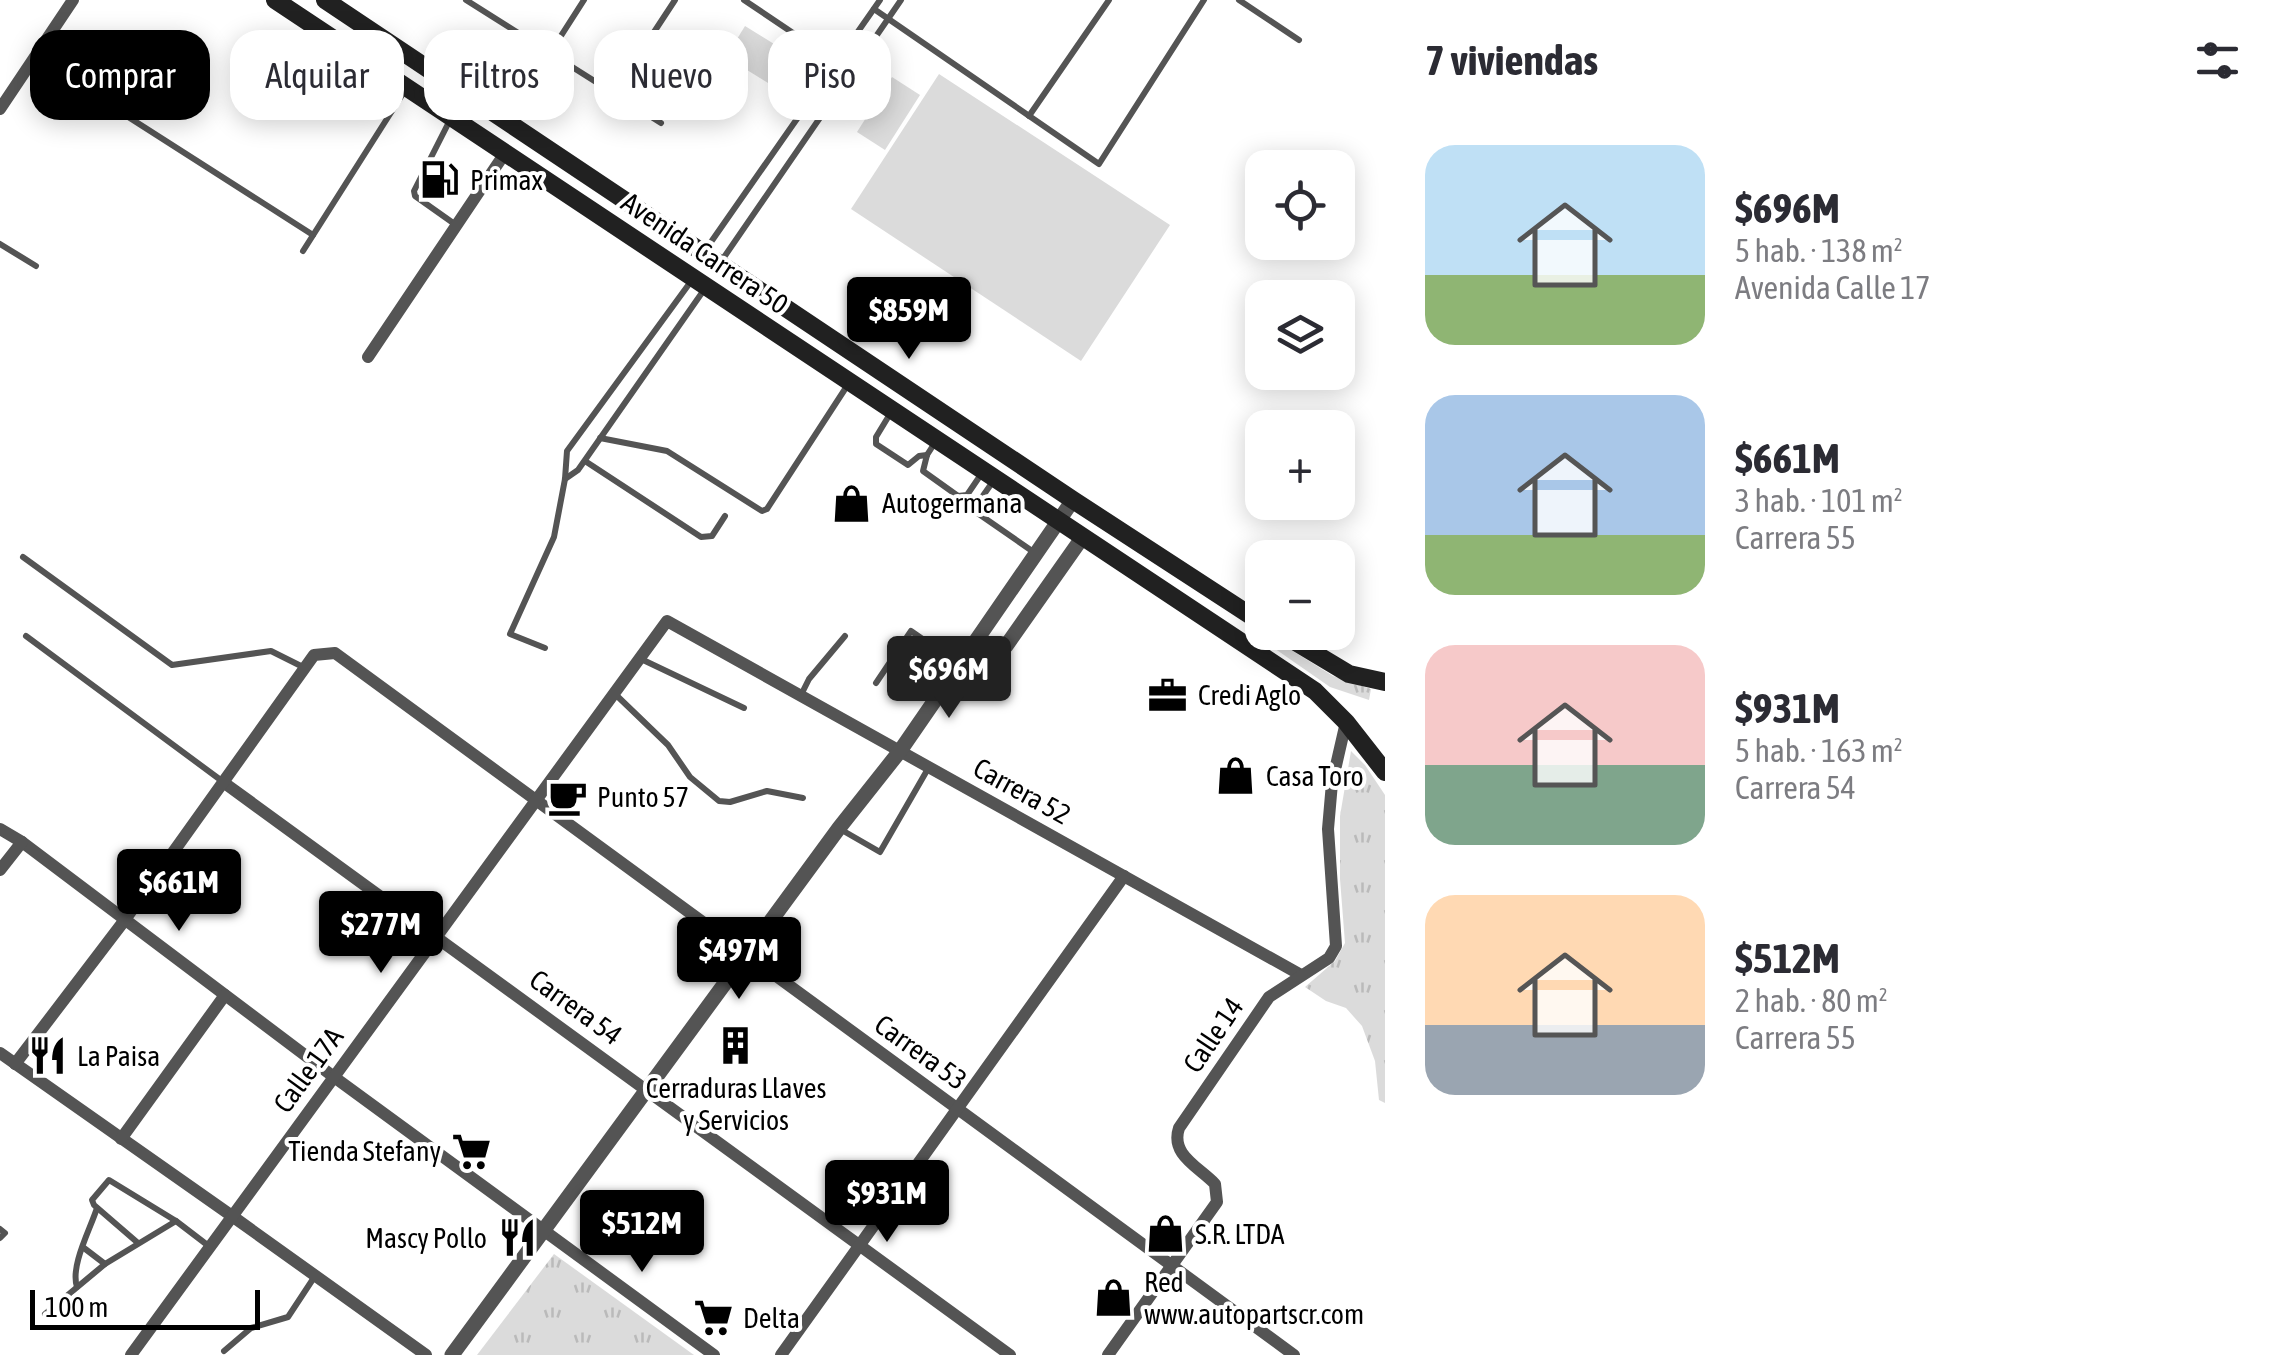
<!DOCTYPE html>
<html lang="es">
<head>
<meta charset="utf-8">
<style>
  body { margin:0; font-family:"Asap Condensed",sans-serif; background:#f7f7f7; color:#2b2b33; height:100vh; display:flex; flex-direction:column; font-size:38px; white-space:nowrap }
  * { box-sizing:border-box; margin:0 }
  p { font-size:32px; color:#7c7c81 }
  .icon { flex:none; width:55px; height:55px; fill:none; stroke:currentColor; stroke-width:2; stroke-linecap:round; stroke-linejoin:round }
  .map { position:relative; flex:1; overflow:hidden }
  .drawer { display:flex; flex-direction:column; background:#fff; width:900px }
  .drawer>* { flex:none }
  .guide { position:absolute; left:30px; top:30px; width:950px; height:90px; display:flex; gap:20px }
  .controls { position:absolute; left:1245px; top:150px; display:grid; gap:20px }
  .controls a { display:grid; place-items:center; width:110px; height:110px; border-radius:20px; background:#fff; box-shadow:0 5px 25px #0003; font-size:50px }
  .scale { position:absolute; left:30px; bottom:25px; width:230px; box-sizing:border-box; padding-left:10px; border:5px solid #000; border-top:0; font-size:28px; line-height:35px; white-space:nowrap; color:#000; -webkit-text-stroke:8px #fff; paint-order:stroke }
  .price { position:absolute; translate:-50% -85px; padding:0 22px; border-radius:10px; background:#000; color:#fff; font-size:32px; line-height:65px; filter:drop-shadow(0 2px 5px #0008) }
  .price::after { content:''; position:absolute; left:50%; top:60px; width:30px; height:22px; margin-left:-15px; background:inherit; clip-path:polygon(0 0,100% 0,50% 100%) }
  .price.on { background:#222; color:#fff }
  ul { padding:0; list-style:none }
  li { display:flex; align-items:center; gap:30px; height:250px; padding:0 40px }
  li span { display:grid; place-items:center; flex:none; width:280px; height:200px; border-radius:30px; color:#555 }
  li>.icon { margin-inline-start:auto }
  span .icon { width:120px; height:120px; fill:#fffc; stroke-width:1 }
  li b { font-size:42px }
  h2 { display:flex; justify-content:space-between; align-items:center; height:120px; padding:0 40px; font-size:42px }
  .pill { padding:0 35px; border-radius:30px; background:#fff; box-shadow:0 5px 25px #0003; font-size:35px; line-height:90px }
  .pill.on { background:#000; color:#fff }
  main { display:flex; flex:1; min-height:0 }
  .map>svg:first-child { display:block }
  .grass { fill:url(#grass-tufts) }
  .pitch { fill:#dbdbdb }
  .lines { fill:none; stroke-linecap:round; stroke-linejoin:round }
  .service { stroke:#545454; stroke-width:6 }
  .minor { stroke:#545454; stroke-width:12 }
  .tertiary { stroke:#545454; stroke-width:15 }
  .secondary { stroke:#212121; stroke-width:18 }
  .labels { text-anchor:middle; stroke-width:8; stroke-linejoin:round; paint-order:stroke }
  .poi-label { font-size:28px; fill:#000; stroke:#fff; text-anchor:start }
  .street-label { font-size:28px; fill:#000; stroke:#fff }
</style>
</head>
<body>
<main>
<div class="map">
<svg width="1385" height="1355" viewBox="0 0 1385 1355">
  <defs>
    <pattern id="grass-tufts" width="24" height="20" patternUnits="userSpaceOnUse" patternTransform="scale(2.5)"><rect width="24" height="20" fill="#dbdbdb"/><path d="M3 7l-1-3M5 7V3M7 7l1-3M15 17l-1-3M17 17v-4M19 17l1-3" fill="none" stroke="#bababa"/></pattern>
  </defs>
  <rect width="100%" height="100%" fill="#fff"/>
  <g class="grass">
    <polygon points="1275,640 1333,676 1371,689 1369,700 1330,687 1271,646"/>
    <polygon points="1351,751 1365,765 1385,795 1385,1103 1379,1100 1375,1061 1362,1026 1346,1008 1326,1001 1305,987 1335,961 1345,943 1340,879 1340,816"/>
    <polygon points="554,1254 694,1355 477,1355"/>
  </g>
  <g class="pitch">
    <polygon points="745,26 808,65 789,96 726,57"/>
    <polygon points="939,74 1170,225 1081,361 851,209"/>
    <polygon points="892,77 920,95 885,150 857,132"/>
  </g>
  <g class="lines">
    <g class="service">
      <polyline points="466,0 661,123"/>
      <polyline points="744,0 851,72"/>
      <polyline points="1239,0 1299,40"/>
      <polyline points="874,9 1099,164 1204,0"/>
      <polyline points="550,53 584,0"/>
      <polyline points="36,58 313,235"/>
      <polyline points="614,93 675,0"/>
      <polyline points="1029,116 1109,0"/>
      <polyline points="451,118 414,191 415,196 456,225"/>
      <polyline points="0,244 36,266"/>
      <polyline points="303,251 404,92"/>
      <polyline points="704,252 880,0"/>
      <polyline points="720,263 901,0"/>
      <polyline points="890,414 876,437 876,444 908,465 919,456 927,455"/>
      <polyline points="600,438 667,451 762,511 767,509 847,386"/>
      <polyline points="936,441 927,455 923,471 958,496 967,495 982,473"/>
      <polyline points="585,461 701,537 712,536 725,516"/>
      <polyline points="565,479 578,470 706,287"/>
      <polyline points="994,480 973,510 1035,553"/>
      <polyline points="23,557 172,665 271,651 305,668"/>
      <polyline points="26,636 222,781"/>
      <polyline points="545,648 510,634 554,537 565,479 567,451 692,280"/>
      <polyline points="641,659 744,708"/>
      <polyline points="876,683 911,631 957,663"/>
      <polyline points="614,693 668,745 690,777 719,801 730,802 767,791 803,798"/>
      <polyline points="801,695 809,679 845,636"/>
      <polyline points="840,829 880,852 929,767"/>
      <polyline points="0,1229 5,1233 0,1238"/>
      <polyline points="138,1243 94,1205 92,1200 109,1180 176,1221 210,1247"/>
      <polyline points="84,1248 105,1264"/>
      <path d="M77,1287C70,1266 90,1230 97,1208"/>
      <polyline points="45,1314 105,1264 176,1221"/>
      <polyline points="224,1351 251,1328 288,1317 315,1276"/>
    </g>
    <g class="minor">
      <polyline points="0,109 73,0"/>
      <polyline points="368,357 505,153"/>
      <polyline points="223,782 1010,1355"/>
      <polyline points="0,829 22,842 334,1077 714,1355"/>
      <polyline points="0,870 22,842"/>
      <polyline points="0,1053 232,1216"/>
      <polyline points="15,1064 124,921 314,655 335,653 1294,1355"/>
      <polyline points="121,1139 225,995"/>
      <polyline points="232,1216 426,1355"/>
      <polyline points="131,1355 667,621 1301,975"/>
      <polyline points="781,1355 1124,876"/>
      <path d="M1108,1355L1217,1202L1215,1184C1199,1167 1170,1155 1179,1128L1269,997L1329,958L1336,946L1328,829L1332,783L1346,722"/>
    </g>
    <g class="tertiary">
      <polyline points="960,665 991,656 1006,646 1082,538"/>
      <polyline points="452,1355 839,828 900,751 1073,500"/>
    </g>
    <g class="secondary">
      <polyline points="275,0 1315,691 1346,722 1385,772"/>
      <polyline points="325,0 1073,500 1262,623"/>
      <polyline points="1279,632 1349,674 1385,682"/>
    </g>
  </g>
  <defs>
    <symbol id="fuel-bare" viewBox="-9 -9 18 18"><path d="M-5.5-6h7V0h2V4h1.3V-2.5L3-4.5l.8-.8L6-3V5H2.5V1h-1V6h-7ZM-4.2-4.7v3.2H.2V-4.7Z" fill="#000" stroke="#fff" stroke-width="2.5" paint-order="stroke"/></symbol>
    <symbol id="shop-bare" viewBox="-9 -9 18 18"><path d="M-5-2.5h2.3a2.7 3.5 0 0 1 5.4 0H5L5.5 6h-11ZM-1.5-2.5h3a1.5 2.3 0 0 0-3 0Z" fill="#000" stroke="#fff" stroke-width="2.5" paint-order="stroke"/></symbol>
    <symbol id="office-bare" viewBox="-9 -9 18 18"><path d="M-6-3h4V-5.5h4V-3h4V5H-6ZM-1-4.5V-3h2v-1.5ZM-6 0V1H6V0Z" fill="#000" stroke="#fff" stroke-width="2.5" paint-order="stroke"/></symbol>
    <symbol id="cafe-bare" viewBox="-9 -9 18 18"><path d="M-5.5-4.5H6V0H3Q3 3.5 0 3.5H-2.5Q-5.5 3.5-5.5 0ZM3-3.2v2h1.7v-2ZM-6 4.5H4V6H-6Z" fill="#000" stroke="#fff" stroke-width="2.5" paint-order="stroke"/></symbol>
    <symbol id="building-bare" viewBox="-9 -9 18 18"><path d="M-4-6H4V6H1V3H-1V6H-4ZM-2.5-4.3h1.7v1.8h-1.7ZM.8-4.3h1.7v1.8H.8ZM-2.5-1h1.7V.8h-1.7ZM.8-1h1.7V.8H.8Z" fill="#000" stroke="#fff" stroke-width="2.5" paint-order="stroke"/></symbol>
    <symbol id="restaurant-bare" viewBox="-9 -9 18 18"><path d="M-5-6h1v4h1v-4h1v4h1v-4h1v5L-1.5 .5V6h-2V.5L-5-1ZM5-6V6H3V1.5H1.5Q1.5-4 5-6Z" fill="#000" stroke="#fff" stroke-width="2.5" paint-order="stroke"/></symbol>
    <symbol id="supermarket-bare" viewBox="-9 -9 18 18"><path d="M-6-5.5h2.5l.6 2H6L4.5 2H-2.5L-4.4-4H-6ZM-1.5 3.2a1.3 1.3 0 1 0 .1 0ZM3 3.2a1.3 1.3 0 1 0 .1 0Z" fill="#000" stroke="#fff" stroke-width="2.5" paint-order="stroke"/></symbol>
  </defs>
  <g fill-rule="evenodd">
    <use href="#fuel-bare" x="412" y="152" width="55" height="55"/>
    <use href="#shop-bare" x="824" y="476" width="55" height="55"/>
    <use href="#office-bare" x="1140" y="668" width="55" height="55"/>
    <use href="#shop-bare" x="1208" y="748" width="55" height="55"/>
    <use href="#cafe-bare" x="540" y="770" width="55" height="55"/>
    <use href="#building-bare" x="708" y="1018" width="55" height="55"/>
    <use href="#restaurant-bare" x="20" y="1028" width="55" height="55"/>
    <use href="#supermarket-bare" x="444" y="1124" width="55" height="55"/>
    <use href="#shop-bare" x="1138" y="1206" width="55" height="55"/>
    <use href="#restaurant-bare" x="490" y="1210" width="55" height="55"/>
    <use href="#shop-bare" x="1086" y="1270" width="55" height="55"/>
    <use href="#supermarket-bare" x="686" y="1290" width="55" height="55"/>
  </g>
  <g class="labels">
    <g class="poi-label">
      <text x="470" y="190">Primax</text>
      <text x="882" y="513">Autogermana</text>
      <text x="1198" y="705">Credi Aglo</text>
      <text x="1266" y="786">Casa Toro</text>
      <text x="597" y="807">Punto 57</text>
      <text x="77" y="1066">La Paisa</text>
      <text x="736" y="1098" text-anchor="middle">Cerraduras Llaves<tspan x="736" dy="32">y Servicios</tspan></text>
      <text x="441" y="1161" text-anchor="end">Tienda Stefany</text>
      <text x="1195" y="1244">S.R. LTDA</text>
      <text x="487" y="1248" text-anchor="end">Mascy Pollo</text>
      <text x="1144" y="1292">Red<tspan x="1144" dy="32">www.autopartscr.com</tspan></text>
      <text x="743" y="1328">Delta</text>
    </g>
    <g class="street-label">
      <text transform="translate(705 253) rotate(34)" y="10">Avenida Carrera 50</text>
      <text transform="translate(1022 791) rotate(29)" y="10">Carrera 52</text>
      <text transform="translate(576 1007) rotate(36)" y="10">Carrera 54</text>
      <text transform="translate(1213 1035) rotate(-56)" y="10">Calle 14</text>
      <text transform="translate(921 1052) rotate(36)" y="10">Carrera 53</text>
      <text transform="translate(308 1070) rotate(-54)" y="10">Calle 17A</text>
    </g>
  </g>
</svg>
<div class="controls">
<a><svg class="icon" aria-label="locate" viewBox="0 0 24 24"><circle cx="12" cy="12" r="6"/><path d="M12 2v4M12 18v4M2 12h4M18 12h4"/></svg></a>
<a><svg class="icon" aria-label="layers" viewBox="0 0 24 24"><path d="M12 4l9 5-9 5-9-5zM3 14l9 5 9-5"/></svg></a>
<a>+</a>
<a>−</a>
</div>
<div class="scale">100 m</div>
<b class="price" style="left:909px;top:362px">$859M</b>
<b class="price on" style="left:949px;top:721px">$696M</b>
<b class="price" style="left:179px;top:934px">$661M</b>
<b class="price" style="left:381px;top:976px">$277M</b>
<b class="price" style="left:739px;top:1002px">$497M</b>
<b class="price" style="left:887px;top:1245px">$931M</b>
<b class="price" style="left:642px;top:1275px">$512M</b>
<div class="guide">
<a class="pill on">Comprar</a>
<a class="pill">Alquilar</a>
<a class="pill">Filtros</a>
<a class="pill">Nuevo</a>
<a class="pill">Piso</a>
</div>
</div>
<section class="drawer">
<h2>7 viviendas<svg class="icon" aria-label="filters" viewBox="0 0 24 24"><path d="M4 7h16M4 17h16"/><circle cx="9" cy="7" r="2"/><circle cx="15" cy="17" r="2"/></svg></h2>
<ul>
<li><span style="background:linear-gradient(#bfe0f5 65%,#8fb573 0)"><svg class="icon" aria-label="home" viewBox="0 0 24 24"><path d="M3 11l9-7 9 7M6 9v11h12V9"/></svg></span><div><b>$696M</b><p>5 hab. · 138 m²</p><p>Avenida Calle 17</p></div></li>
<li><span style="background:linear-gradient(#a9c7e8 70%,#8fb573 0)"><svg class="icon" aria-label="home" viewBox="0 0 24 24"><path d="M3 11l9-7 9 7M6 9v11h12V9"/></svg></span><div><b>$661M</b><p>3 hab. · 101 m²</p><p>Carrera 55</p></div></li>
<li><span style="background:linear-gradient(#f6c9c9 60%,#7fa58c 0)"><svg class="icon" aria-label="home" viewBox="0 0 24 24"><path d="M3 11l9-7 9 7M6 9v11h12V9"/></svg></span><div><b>$931M</b><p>5 hab. · 163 m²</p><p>Carrera 54</p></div></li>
<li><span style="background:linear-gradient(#ffd9b3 65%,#9aa5b1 0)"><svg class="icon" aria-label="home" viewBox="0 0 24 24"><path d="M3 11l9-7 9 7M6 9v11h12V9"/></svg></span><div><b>$512M</b><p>2 hab. · 80 m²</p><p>Carrera 55</p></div></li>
</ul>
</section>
</main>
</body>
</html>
